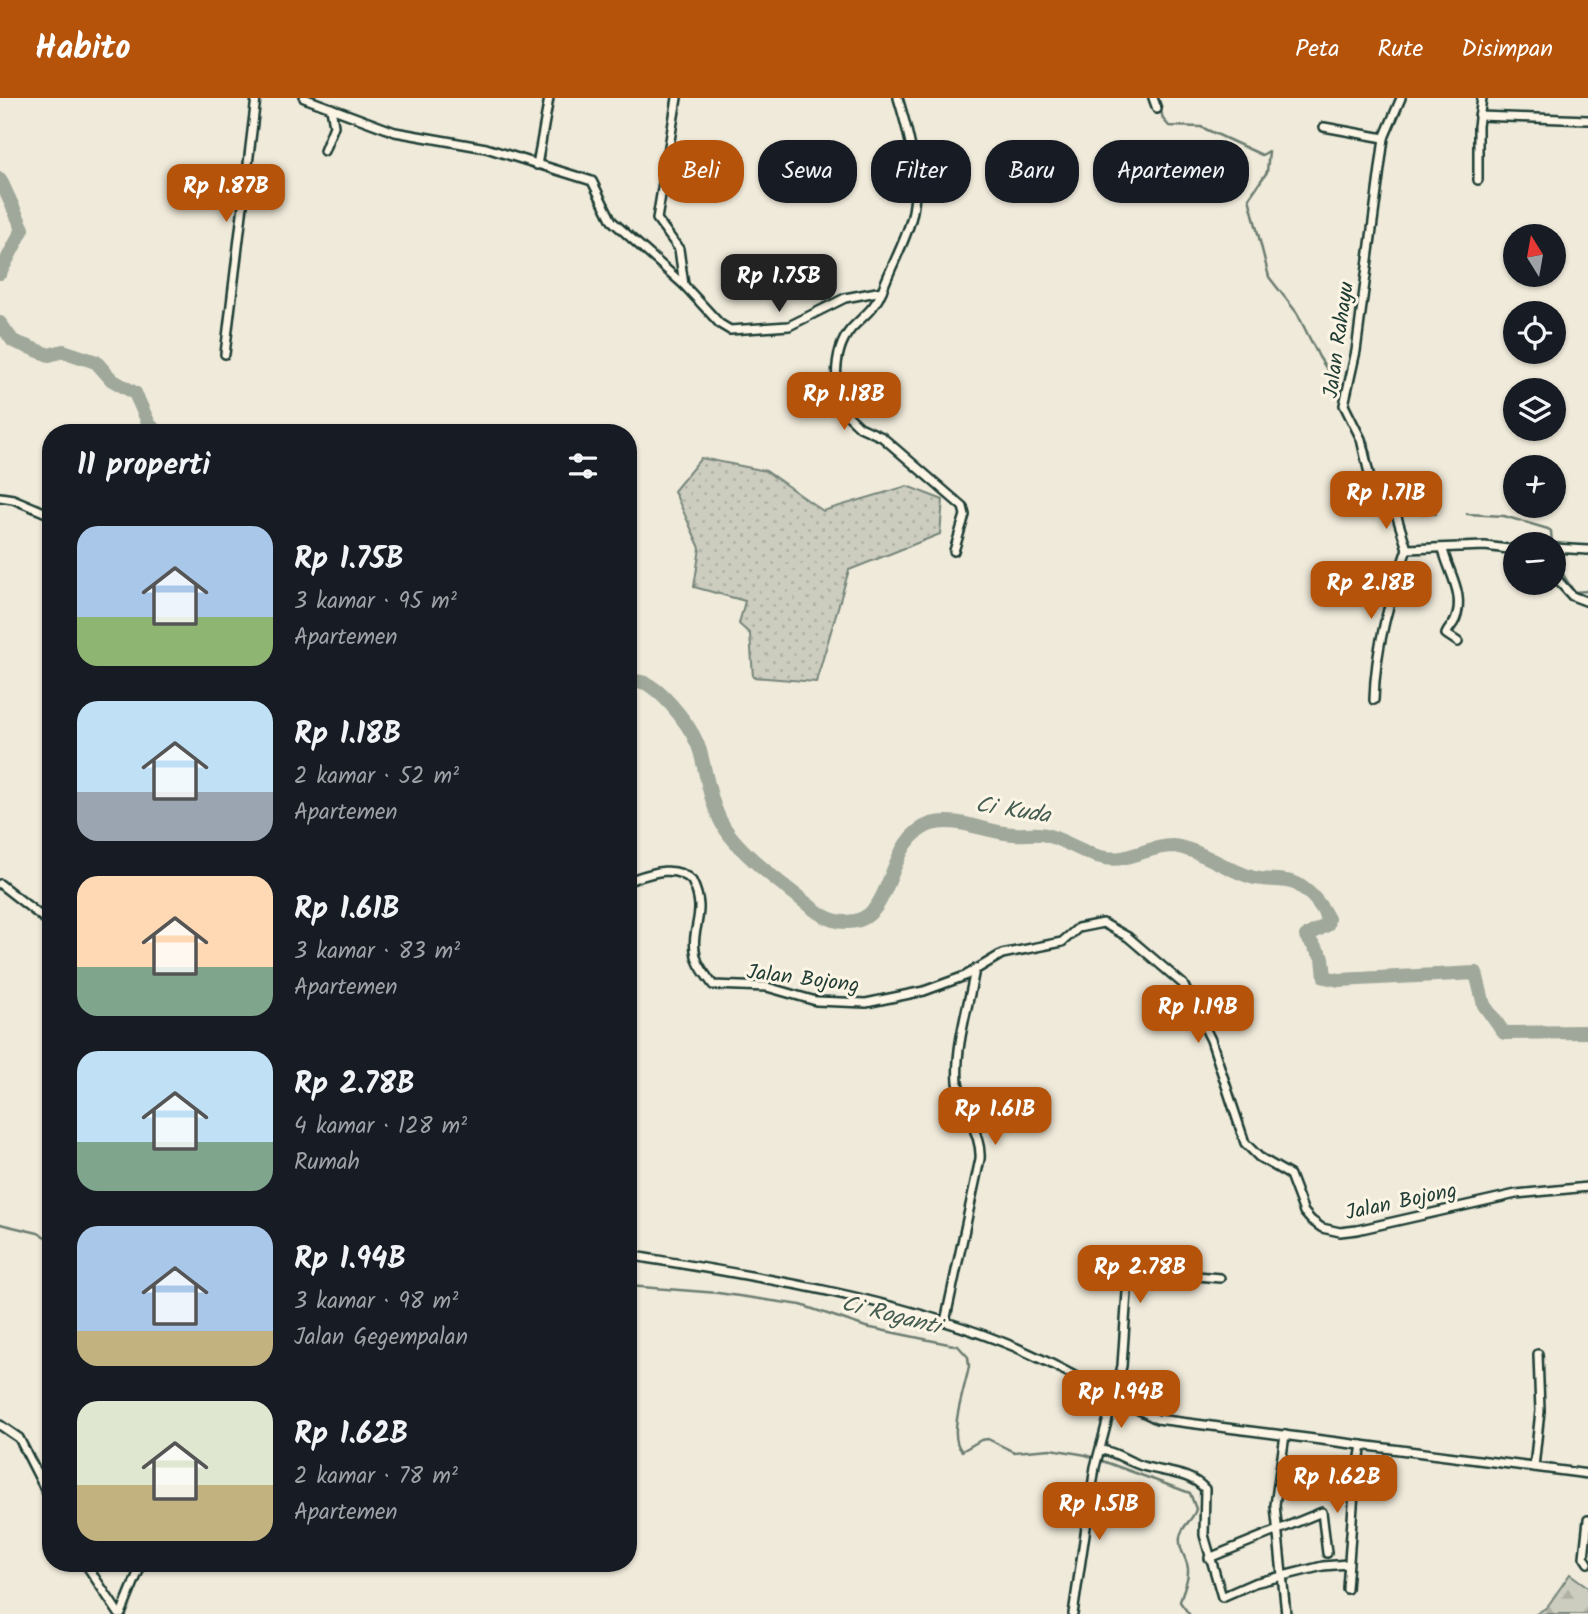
<!DOCTYPE html>
<html lang="id">
<head>
<meta charset="utf-8">
<style>
  body { margin:0; font-family:Kalam,sans-serif; background:#242831; color:#f1f3f6; height:100vh; display:flex; flex-direction:column; font-size:26px; white-space:nowrap }
  * { box-sizing:border-box; margin:0 }
  p { font-size:23px; color:#9ea1a6 }
  .icon { flex:none; width:38px; height:38px; fill:none; stroke:currentColor; stroke-width:2; stroke-linecap:round; stroke-linejoin:round }
  .map { position:relative; flex:1; overflow:hidden }
  .drawer { position:absolute; left:42px; top:326px; width:595px; height:1148px; display:flex; flex-direction:column; background:#171b24; border-radius:28px; box-shadow:0 2px 5px #0004 }
  .drawer>* { flex:none }
  .hud { position:absolute; left:658px; top:42px; width:665px; height:63px; display:flex; gap:14px }
  .needle { width:46px; rotate:349deg }
  .buttons { position:absolute; left:1503px; top:126px; display:grid; gap:14px }
  .buttons a { display:grid; place-items:center; width:63px; height:63px; border-radius:50%; background:#171b24; box-shadow:0 2px 5px #0004; font-size:35px }
  .price { position:absolute; translate:-50% -60px; padding:0 16px; border-radius:14px; background:#b45309; color:#fff; font-size:23px; line-height:46px; filter:drop-shadow(0 2px 4px #0008) }
  .price::after { content:''; position:absolute; left:50%; top:42px; width:21px; height:16px; margin-left:-10px; background:inherit; clip-path:polygon(0 0,100% 0,50% 100%) }
  .price.on { background:#222; color:#fff }
  ul { padding:0; list-style:none }
  li { display:flex; align-items:center; gap:21px; height:175px; padding:0 35px }
  li span { display:grid; place-items:center; flex:none; width:196px; height:140px; border-radius:21px; color:#555 }
  li>.icon { margin-inline-start:auto }
  span .icon { width:84px; height:84px; fill:#fffc; stroke-width:1 }
  li b { font-size:30px }
  h2 { display:flex; justify-content:space-between; align-items:center; height:84px; padding:0 35px; font-size:30px }
  .tag { padding:0 24px; border-radius:28px; background:#171b24; box-shadow:0 2px 5px #0004; font-size:24px; line-height:63px }
  .tag.on { background:#b45309; color:#fff }
  header { display:flex; align-items:center; gap:42px; box-sizing:border-box; height:98px; padding:0 35px; background:#b45309; color:#fff }
  header strong { font-size:33px }
  nav { display:flex; gap:38px; margin-inline-start:auto; font-size:24px }
  .map>svg:first-child { display:block }
  .green { fill:url(#green-dots); stroke:#76857a; stroke-width:2 }
  .forest { fill:url(#forest-firs); stroke:#76857a; stroke-width:2 }
  .lines { fill:none; stroke-linecap:round; stroke-linejoin:round }
  .stream { stroke:#6c7d71; stroke-width:2.5 }
  .river { stroke:#9fa89a; stroke-width:14 }
  .street-casing { stroke:#1f3d34; stroke-width:12 }
  .street { stroke:#fcf5e5; stroke-width:7 }
  .labels { text-anchor:middle; stroke-width:6; stroke-linejoin:round; paint-order:stroke }
  .street-label { font-size:21px; fill:#1f3d34; stroke:#fcf5e5 }
  .water-label { font-size:23px; font-style:italic; fill:#455d53; stroke:#fcf5e5 }
</style>
</head>
<body>
<header>
<strong>Habito</strong>
<nav><a>Peta</a><a>Rute</a><a>Disimpan</a></nav>
</header>
<div class="map">
<svg width="1588" height="1516" viewBox="0 0 1588 1516">
  <defs>
    <pattern id="green-dots" width="8" height="8" patternUnits="userSpaceOnUse" patternTransform="scale(1.75)"><rect width="8" height="8" fill="#cccdbf"/><path d="M2 2h.1M6 6h.1" fill="none" stroke="#afb1a5" stroke-width="1.8" stroke-linecap="round"/></pattern>
    <pattern id="forest-firs" width="22" height="20" patternUnits="userSpaceOnUse" patternTransform="scale(1.75)"><rect width="22" height="20" fill="#cccdbf"/><path d="M5 1l3.5 6h-7zM16 11l3.5 6h-7z" fill="#afb1a5"/></pattern>
  </defs>
  <rect width="100%" height="100%" fill="#efeada"/>
  <filter id="ink" filterUnits="userSpaceOnUse"><feTurbulence type="fractalNoise" baseFrequency=".0143" numOctaves="2"/><feDisplacementMap in="SourceGraphic" scale="14" xChannelSelector="R" yChannelSelector="G"/><feConvolveMatrix kernelMatrix="1 2 1 2 8 2 1 2 1" color-interpolation-filters="sRGB"/></filter>
  <g filter="url(#ink)">
    <polygon class="green" points="701,360 766,373 823,413 907,388 943,402 940,436 849,472 816,584 753,579 750,536 739,526 745,503 694,489 700,450 674,393"/>
    <polygon class="forest" points="1570,1476 1588,1489 1588,1516 1536,1516 1547,1509"/>
    <g class="lines">
      <g class="stream">
        <polyline points="1158,0 1163,21 1169,28 1201,29 1262,57 1269,53 1267,74 1249,100 1269,179 1297,215 1319,259 1343,296"/>
        <polyline points="1346,302 1369,347 1372,374"/>
        <polyline points="1382,398 1403,414 1436,416"/>
        <polyline points="1467,416 1504,418 1548,431 1551,433 1552,446"/>
        <polyline points="1554,462 1574,494 1588,493"/>
        <polyline points="0,1126 38,1135 51,1142"/>
        <path d="M628,1188L718,1195L801,1207L866,1229L958,1248L968,1259L969,1268C966,1288 946,1339 962,1353L981,1342L988,1341L1014,1354L1051,1351L1086,1357L1190,1395L1196,1411C1193,1423 1183,1425 1180,1439C1178,1452 1187,1459 1188,1471C1189,1483 1182,1493 1180,1504L1189,1516"/>
      </g>
      <g class="river">
        <polyline points="0,81 23,131 0,175"/>
        <polyline points="0,225 13,243 49,257 63,253 96,264 112,282 135,295 149,326 157,334"/>
        <path d="M628,583C635,583 643,583 649,587C668,599 694,632 700,653C707,678 710,706 724,729C740,754 772,779 796,797C811,809 826,824 846,824C897,825 883,742 931,726C958,718 987,735 1014,736C1024,737 1036,734 1046,737C1066,742 1085,757 1105,760C1129,764 1148,748 1172,748C1194,749 1228,772 1251,779C1265,784 1283,779 1297,786C1311,794 1321,807 1328,821L1327,827L1306,838L1323,860L1325,879L1339,882L1476,875L1484,907L1504,935L1588,934"/>
      </g>
      <defs>
        <g id="street">
          <polyline points="304,0 395,34 486,50 592,83 612,123 684,187"/>
          <path d="M677,0L657,121L679,151L684,187L720,226L730,232L789,228L845,200L882,193C891,168 906,143 912,118C921,80 909,36 898,0"/>
          <polyline points="1153,0 1157,11"/>
          <polyline points="1401,0 1384,40 1356,253 1344,307 1361,341 1373,393 1397,419 1407,451 1485,448 1516,452"/>
          <polyline points="1479,18 1588,22"/>
          <polyline points="1324,29 1384,40"/>
          <polyline points="324,53 334,28 331,10"/>
          <polyline points="537,67 549,0"/>
          <polyline points="1478,82 1478,28 1482,0"/>
          <path d="M882,193C875,211 863,218 851,231C833,252 835,285 840,310L860,329L882,339L963,409L965,417L954,453"/>
          <polyline points="225,256 256,0"/>
          <polyline points="0,399 13,401 51,417"/>
          <polyline points="1554,450 1588,452"/>
          <path d="M1443,451C1448,474 1466,497 1455,522C1453,527 1448,531 1446,536L1458,544"/>
          <polyline points="1554,478 1572,498 1588,504"/>
          <path d="M1374,602C1375,550 1390,500 1407,451"/>
          <path d="M628,783C649,776 675,765 692,783C709,817 689,829 696,858C698,869 707,878 713,887L767,889L816,903L866,905L924,893L965,878L1002,856L1062,844L1078,830L1103,825L1128,839L1183,886L1211,942L1245,1045L1259,1059L1290,1077L1304,1114L1311,1122L1322,1130L1340,1134L1357,1132L1516,1096L1588,1089"/>
          <polyline points="0,786 51,826"/>
          <path d="M628,1157C753,1178 882,1197 1000,1243C1055,1264 1104,1296 1157,1321L1588,1376"/>
          <path d="M945,1224L980,1061C982,1035 961,1012 958,984C955,947 969,907 975,871"/>
          <polyline points="0,1327 19,1340 51,1403"/>
          <polyline points="1285,1337 1275,1407 1286,1516"/>
          <path d="M1101,1352C1116,1354 1124,1361 1137,1366C1159,1375 1188,1372 1205,1391L1204,1437L1222,1499L1254,1485L1323,1468L1348,1466"/>
          <polyline points="1534,1369 1540,1313 1538,1256"/>
          <polyline points="1588,1422 1584,1459 1588,1465"/>
          <polyline points="1209,1460 1322,1414 1327,1455"/>
          <polyline points="85,1465 119,1516"/>
          <polyline points="1347,1491 1354,1394 1362,1347"/>
          <polyline points="121,1516 142,1465"/>
          <polyline points="1073,1516 1095,1369 1122,1268 1128,1179 1138,1173 1220,1180"/>
        </g>
      </defs>
      <use href="#street" class="street-casing"/>
      <use href="#street" class="street"/>
    </g>
  </g>
  <g class="labels">
    <g class="street-label">
      <text transform="translate(1338 242) rotate(-82)" y="7">Jalan Rahayu</text>
      <text transform="translate(803 880) rotate(7)" y="7">Jalan Bojong</text>
      <text transform="translate(1401 1103) rotate(-12)" y="7">Jalan Bojong</text>
    </g>
    <g class="water-label">
      <text transform="translate(1013 711) rotate(9)" y="8">Ci Kuda</text>
      <text transform="translate(891 1216) rotate(14)" y="8">Ci Roganti</text>
    </g>
  </g>
</svg>
<div class="buttons">
<a><svg class="needle" viewBox="-14 -14 28 28"><path d="M0-13l5 13h-10z" fill="#e53935"/><path d="M0 13l5-13h-10z" fill="#9ea1a6"/></svg></a>
<a><svg class="icon" aria-label="locate" viewBox="0 0 24 24"><circle cx="12" cy="12" r="6"/><path d="M12 2v4M12 18v4M2 12h4M18 12h4"/></svg></a>
<a><svg class="icon" aria-label="layers" viewBox="0 0 24 24"><path d="M12 4l9 5-9 5-9-5zM3 14l9 5 9-5"/></svg></a>
<a>+</a>
<a>−</a>
</div>
<b class="price" style="left:226px;top:126px">Rp 1.87B</b>
<b class="price on" style="left:779px;top:216px">Rp 1.75B</b>
<b class="price" style="left:844px;top:334px">Rp 1.18B</b>
<b class="price" style="left:1386px;top:433px">Rp 1.71B</b>
<b class="price" style="left:1371px;top:523px">Rp 2.18B</b>
<b class="price" style="left:1198px;top:947px">Rp 1.19B</b>
<b class="price" style="left:995px;top:1049px">Rp 1.61B</b>
<b class="price" style="left:1140px;top:1207px">Rp 2.78B</b>
<b class="price" style="left:1121px;top:1332px">Rp 1.94B</b>
<b class="price" style="left:1337px;top:1417px">Rp 1.62B</b>
<b class="price" style="left:1099px;top:1444px">Rp 1.51B</b>
<div class="hud">
<a class="tag on">Beli</a>
<a class="tag">Sewa</a>
<a class="tag">Filter</a>
<a class="tag">Baru</a>
<a class="tag">Apartemen</a>
</div>
<section class="drawer">
<h2>11 properti<svg class="icon" aria-label="filters" viewBox="0 0 24 24"><path d="M4 7h16M4 17h16"/><circle cx="9" cy="7" r="2"/><circle cx="15" cy="17" r="2"/></svg></h2>
<ul>
<li><span style="background:linear-gradient(#a9c7e8 65%,#8fb573 0)"><svg class="icon" aria-label="home" viewBox="0 0 24 24"><path d="M3 11l9-7 9 7M6 9v11h12V9"/></svg></span><div><b>Rp 1.75B</b><p>3 kamar · 95 m²</p><p>Apartemen</p></div></li>
<li><span style="background:linear-gradient(#bfe0f5 65%,#9aa5b1 0)"><svg class="icon" aria-label="home" viewBox="0 0 24 24"><path d="M3 11l9-7 9 7M6 9v11h12V9"/></svg></span><div><b>Rp 1.18B</b><p>2 kamar · 52 m²</p><p>Apartemen</p></div></li>
<li><span style="background:linear-gradient(#ffd9b3 65%,#7fa58c 0)"><svg class="icon" aria-label="home" viewBox="0 0 24 24"><path d="M3 11l9-7 9 7M6 9v11h12V9"/></svg></span><div><b>Rp 1.61B</b><p>3 kamar · 83 m²</p><p>Apartemen</p></div></li>
<li><span style="background:linear-gradient(#bfe0f5 65%,#7fa58c 0)"><svg class="icon" aria-label="home" viewBox="0 0 24 24"><path d="M3 11l9-7 9 7M6 9v11h12V9"/></svg></span><div><b>Rp 2.78B</b><p>4 kamar · 128 m²</p><p>Rumah</p></div></li>
<li><span style="background:linear-gradient(#a9c7e8 75%,#c2b280 0)"><svg class="icon" aria-label="home" viewBox="0 0 24 24"><path d="M3 11l9-7 9 7M6 9v11h12V9"/></svg></span><div><b>Rp 1.94B</b><p>3 kamar · 98 m²</p><p>Jalan Gegempalan</p></div></li>
<li><span style="background:linear-gradient(#dfe7d0 60%,#c2b280 0)"><svg class="icon" aria-label="home" viewBox="0 0 24 24"><path d="M3 11l9-7 9 7M6 9v11h12V9"/></svg></span><div><b>Rp 1.62B</b><p>2 kamar · 78 m²</p><p>Apartemen</p></div></li>
</ul>
</section>
</div>
</body>
</html>
